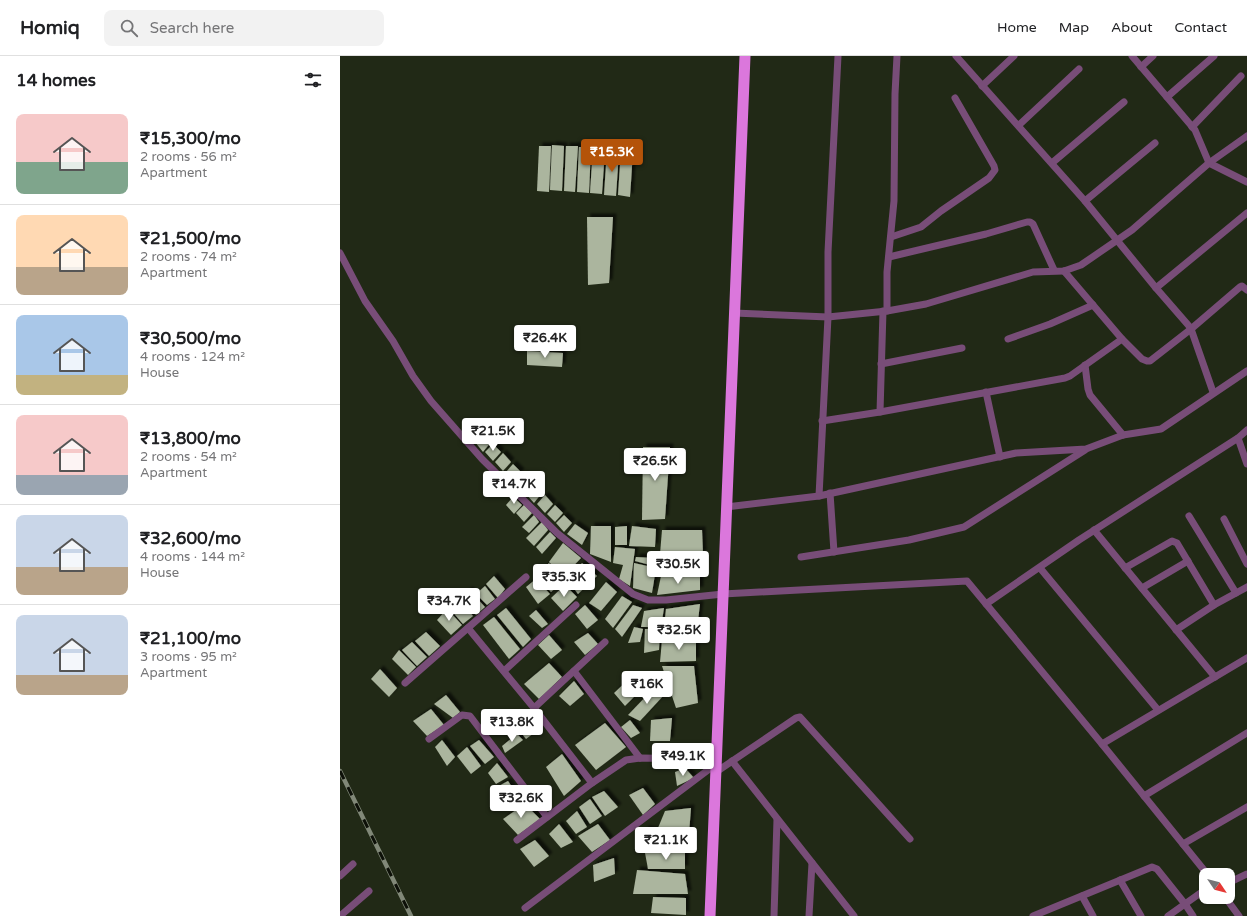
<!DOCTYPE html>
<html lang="en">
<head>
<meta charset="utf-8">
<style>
  body { margin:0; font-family:"Varela Round",sans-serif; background:#f2f2f2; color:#202124; height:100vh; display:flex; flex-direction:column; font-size:15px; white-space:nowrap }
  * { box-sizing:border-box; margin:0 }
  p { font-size:13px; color:#757577 }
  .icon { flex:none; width:22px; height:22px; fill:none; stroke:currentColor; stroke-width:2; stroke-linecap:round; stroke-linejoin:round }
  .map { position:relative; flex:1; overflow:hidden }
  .details { display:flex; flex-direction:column; background:#fff; width:340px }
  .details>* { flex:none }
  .needle { width:26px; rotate:125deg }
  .buttons { position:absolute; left:859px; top:812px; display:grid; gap:8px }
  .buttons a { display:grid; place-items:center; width:36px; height:36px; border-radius:8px; background:#fff; box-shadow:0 1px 3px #0004; font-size:20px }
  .price { position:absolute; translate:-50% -34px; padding:0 9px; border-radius:4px; background:#fff; color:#222; font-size:13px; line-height:26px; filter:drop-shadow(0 1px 2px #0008) }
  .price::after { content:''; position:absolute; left:50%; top:24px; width:12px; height:9px; margin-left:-6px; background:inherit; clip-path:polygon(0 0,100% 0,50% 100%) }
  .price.selected { background:#b45309; color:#fff }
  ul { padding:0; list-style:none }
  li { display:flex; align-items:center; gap:12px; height:100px; padding:0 16px }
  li+li { border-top:1px solid #e0e0e0 }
  li span { display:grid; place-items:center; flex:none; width:112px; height:80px; border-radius:8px; color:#555 }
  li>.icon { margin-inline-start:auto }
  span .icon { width:48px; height:48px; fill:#fffc; stroke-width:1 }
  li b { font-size:17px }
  h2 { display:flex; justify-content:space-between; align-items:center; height:48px; padding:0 16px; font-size:17px }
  header { display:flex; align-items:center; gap:24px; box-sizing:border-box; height:56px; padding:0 20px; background:#fff; border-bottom:1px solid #e0e0e0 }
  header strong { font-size:19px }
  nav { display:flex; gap:22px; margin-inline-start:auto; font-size:14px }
  .search { width:280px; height:36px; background:#f2f2f2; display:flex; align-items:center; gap:10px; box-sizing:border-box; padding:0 14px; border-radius:8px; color:#757577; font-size:15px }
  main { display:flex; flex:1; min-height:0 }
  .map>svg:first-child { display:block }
  .building { fill:#abb59e; filter:url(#shadow) }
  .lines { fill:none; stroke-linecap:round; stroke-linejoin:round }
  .minor { stroke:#784d78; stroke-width:7 }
  .trunk { stroke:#db77dc; stroke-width:11 }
  .rail-casing { stroke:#818878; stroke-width:4.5 }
  .rail { stroke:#0d1008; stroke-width:3; stroke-dasharray:9; stroke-linecap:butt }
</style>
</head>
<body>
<header>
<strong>Homiq</strong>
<div class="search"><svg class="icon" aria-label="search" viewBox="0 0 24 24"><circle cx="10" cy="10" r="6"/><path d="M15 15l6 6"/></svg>Search here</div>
<nav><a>Home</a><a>Map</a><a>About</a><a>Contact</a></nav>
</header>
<main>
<section class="details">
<h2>14 homes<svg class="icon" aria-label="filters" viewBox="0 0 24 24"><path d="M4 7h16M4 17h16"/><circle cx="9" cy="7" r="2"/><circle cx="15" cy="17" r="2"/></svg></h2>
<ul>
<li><span style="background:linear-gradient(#f6c9c9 60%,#7fa58c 0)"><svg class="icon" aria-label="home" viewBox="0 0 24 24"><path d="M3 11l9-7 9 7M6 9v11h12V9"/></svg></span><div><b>₹15,300/mo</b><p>2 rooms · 56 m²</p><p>Apartment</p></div></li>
<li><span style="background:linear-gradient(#ffd9b3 65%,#b9a48a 0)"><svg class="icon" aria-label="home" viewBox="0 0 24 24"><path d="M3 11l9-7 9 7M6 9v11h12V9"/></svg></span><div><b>₹21,500/mo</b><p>2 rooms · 74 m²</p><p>Apartment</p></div></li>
<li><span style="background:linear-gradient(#a9c7e8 75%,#c2b280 0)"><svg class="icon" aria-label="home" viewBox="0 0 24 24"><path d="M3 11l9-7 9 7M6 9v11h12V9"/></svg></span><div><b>₹30,500/mo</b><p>4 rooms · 124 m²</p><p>House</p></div></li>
<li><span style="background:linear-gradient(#f6c9c9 75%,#9aa5b1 0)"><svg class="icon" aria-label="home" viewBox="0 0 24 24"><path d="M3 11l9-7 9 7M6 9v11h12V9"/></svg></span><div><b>₹13,800/mo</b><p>2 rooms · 54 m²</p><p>Apartment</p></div></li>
<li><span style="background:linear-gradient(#c9d6e8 65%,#b9a48a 0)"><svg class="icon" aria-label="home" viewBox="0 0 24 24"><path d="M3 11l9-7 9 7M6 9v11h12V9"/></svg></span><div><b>₹32,600/mo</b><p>4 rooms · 144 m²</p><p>House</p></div></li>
<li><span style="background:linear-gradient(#c9d6e8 75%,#b9a48a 0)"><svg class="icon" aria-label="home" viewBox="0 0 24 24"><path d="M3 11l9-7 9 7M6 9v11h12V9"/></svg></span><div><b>₹21,100/mo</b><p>3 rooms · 95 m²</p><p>Apartment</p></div></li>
</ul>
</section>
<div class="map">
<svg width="907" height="860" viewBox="0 0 907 860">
  <defs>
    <filter id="shadow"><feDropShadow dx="3.5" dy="-3.5" stdDeviation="1" flood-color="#0009"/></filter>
  </defs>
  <rect width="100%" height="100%" fill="#212916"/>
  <g class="building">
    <polygon points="212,89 224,90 222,135 210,134"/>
    <polygon points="199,90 211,90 209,136 197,135"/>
    <polygon points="226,90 238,90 235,136 224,135"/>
    <polygon points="239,91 251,91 249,137 237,136"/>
    <polygon points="253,92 265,93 262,138 250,137"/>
    <polygon points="267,94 279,95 276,140 264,139"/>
    <polygon points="281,94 293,95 290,141 278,139"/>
    <polygon points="247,161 273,161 269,227 248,229"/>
    <polygon points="187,295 223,297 222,311 187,309"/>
    <polygon points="132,367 140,376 133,385 125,376"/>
    <polygon points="143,378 151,386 143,396 135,386"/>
    <polygon points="153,388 161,396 153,405 145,396"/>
    <polygon points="303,391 330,391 325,463 302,464"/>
    <polygon points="163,397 171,406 163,415 155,406"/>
    <polygon points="173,408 181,416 174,425 166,416"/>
    <polygon points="184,418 192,427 184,436 176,427"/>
    <polygon points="193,430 201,438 194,447 186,438"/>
    <polygon points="205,439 213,448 205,457 197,448"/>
    <polygon points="173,441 182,449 174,458 166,449"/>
    <polygon points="184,449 192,457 184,466 176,457"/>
    <polygon points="215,449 223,457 215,466 207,458"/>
    <polygon points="194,459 199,466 189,477 182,471"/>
    <polygon points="224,459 232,467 224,476 216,467"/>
    <polygon points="202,466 208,474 194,490 186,482"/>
    <polygon points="235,468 248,477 242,489 227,478"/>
    <polygon points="251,470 271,470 271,506 250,498"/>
    <polygon points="287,470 287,489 275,489 275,471"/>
    <polygon points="292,470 316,473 315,491 289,490"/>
    <polygon points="322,474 362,474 363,498 320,498"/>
    <polygon points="210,476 216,482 202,498 196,491"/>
    <polygon points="223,487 241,502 224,520 209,506"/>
    <polygon points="275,491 295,493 290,530 279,523 283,509 273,507"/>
    <polygon points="296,501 314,502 314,510 295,505"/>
    <polygon points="321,501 359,502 360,517 321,518"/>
    <polygon points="209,507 224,525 211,536 196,519"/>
    <polygon points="242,507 257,520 238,538 227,523"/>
    <polygon points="294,507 316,512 312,537 293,532"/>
    <polygon points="154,520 165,533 158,542 146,528"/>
    <polygon points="321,520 360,521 360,534 317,539"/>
    <polygon points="196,523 210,538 198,548 186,531"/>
    <polygon points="266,526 277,536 261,555 249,547"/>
    <polygon points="225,529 237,541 223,555 211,542"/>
    <polygon points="145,530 155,543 147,549 136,538"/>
    <polygon points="129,534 145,551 136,559 122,542"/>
    <polygon points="282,540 292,546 273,572 265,563"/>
    <polygon points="119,543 133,560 123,568 110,553"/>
    <polygon points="360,548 356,581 323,581 326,553"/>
    <polygon points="245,549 258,564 247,573 235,558"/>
    <polygon points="293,549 302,552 282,581 275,573"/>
    <polygon points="166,552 191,583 183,591 157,559"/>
    <polygon points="324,552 321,571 301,571 304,555"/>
    <polygon points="107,553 122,569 111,579 97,564"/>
    <polygon points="196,554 208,568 202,572 189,560"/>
    <polygon points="154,561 180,593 169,603 143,569"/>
    <polygon points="294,571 303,573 300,586 288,587"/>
    <polygon points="305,573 320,573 319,594 304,597"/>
    <polygon points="86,576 100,590 89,600 75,585"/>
    <polygon points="248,577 258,588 245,599 234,586"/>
    <polygon points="209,579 222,594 211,603 198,589"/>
    <polygon points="356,583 356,605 320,606 322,584"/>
    <polygon points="72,586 87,601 77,610 62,594"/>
    <polygon points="59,594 76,611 68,619 52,603"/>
    <polygon points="209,607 222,621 199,643 184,628"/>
    <polygon points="322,610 354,610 358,647 336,652"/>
    <polygon points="40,613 57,632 49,641 31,623"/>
    <polygon points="288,624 299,636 285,650 274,637"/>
    <polygon points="234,625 244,638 230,650 219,640"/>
    <polygon points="315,631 324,639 300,665 288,659"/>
    <polygon points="106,639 120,656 113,662 94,648"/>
    <polygon points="91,653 104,669 87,680 73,665"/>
    <polygon points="332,662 330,685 310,685 311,664"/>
    <polygon points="194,663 202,671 186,683 180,675"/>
    <polygon points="290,664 300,677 291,682 281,671"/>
    <polygon points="265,667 286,691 256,714 235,689"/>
    <polygon points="177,678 183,684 165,697 162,690"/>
    <polygon points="102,684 115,701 107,710 95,691"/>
    <polygon points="139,684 154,701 145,708 130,690"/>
    <polygon points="127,691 141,710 131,718 117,700"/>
    <polygon points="222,698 241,725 224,740 206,711"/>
    <polygon points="157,707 168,721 156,728 148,717"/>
    <polygon points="345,712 354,722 337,730 335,716"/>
    <polygon points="168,725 174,734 165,743 157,731"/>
    <polygon points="303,732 315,748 303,759 289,739"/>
    <polygon points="264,735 278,751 265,760 252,741"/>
    <polygon points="250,743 262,760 250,768 239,751"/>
    <polygon points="185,748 200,763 178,779 163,763"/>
    <polygon points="351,752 349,777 318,772 325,755"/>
    <polygon points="237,755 247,771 236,778 226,765"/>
    <polygon points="219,768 233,786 221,792 209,778"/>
    <polygon points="258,768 270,784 252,796 238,780"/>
    <polygon points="305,773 347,779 347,795 304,793"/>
    <polygon points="195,784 209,800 194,811 180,793"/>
    <polygon points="305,797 345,797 345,813 308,813"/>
    <polygon points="274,802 275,818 254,826 253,809"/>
    <polygon points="297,814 345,818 348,838 293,838"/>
    <polygon points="313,841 346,842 346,859 311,857"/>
  </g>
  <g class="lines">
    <g class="minor">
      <polyline points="616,0 745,145 816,232 849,270 851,273 873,336"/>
      <polyline points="792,0 855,74 869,107 907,126"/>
      <polyline points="801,11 813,0"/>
      <polyline points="642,30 674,0"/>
      <polyline points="827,41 874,0"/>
      <polyline points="679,69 739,13"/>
      <polyline points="852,71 901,20"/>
      <polyline points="712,107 784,46"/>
      <polyline points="745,145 815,87"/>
      <polyline points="551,181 581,171 601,155 649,122 655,114 654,110 615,42"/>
      <polyline points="0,197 25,245 53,285 73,320 91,345 142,403 217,477 293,538 308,544 326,544 383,538 627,525 762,688 868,819"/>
      <polyline points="549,201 646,178 687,166 690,166 693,168 714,214"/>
      <polyline points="724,215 782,283 802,303 807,305 810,305 851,273 900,231 902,230 907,234"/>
      <polyline points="816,232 907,157"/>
      <polyline points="547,255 547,216 554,145 555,38 557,0"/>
      <polyline points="394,257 488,261 547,255 586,248 693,216 724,215 741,209 792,174 869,107 907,80"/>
      <polyline points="668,283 710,268 753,249"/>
      <polyline points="541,308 622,292"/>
      <polyline points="745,309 748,333 750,339 783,379"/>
      <polyline points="646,336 660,401"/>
      <polyline points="540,356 543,255"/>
      <polyline points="482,365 540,356 725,322 730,320 782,283"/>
      <polyline points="898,382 907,408"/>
      <polyline points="490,437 494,496"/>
      <polyline points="479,440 488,261 488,196 498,0"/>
      <polyline points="386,451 479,440 676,397 746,393 783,379 821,373 907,315"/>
      <polyline points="849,460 896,537"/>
      <polyline points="884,463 907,508"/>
      <polyline points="754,474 875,621"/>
      <polyline points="461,501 569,484 624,471 745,394"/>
      <polyline points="700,512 818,654"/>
      <polyline points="785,512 832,485 837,487 874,549"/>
      <polyline points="802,532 848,505"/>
      <polyline points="646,548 739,484 898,382 907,374"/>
      <polyline points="128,572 194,652 252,727"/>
      <polyline points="836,574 874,549 907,531"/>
      <polyline points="164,615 236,549"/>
      <polyline points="234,615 300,702"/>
      <polyline points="65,627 186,521"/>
      <polyline points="194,652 265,586"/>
      <polyline points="89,683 122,659 130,660 207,761"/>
      <polyline points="762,688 907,602"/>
      <polyline points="392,705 514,860"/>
      <polyline points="376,716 456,662 460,661 570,783"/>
      <polyline points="804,740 907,677"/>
      <polyline points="177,784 252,727 286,704 300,702 376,703"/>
      <polyline points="843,788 907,751"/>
      <polyline points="0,820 13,808"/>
      <polyline points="780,824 801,860"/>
      <polyline points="888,827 907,818"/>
      <polyline points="742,840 753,860"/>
      <polyline points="885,841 899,860"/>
      <polyline points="185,852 376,708"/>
      <polyline points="0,860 29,835"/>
      <polyline points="434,860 437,763"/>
      <polyline points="469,860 472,807"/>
      <polyline points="693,860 812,811 817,813 845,848 853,860"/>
      <polyline points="828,860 866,833"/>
    </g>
    <polyline class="trunk" points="370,860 405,0"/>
    <defs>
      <polyline id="rail" points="0,715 71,860"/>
    </defs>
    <use href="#rail" class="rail-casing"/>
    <use href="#rail" class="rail"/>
  </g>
</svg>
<div class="buttons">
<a><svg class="needle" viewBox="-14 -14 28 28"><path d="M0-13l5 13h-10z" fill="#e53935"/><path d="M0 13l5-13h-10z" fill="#757577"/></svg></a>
</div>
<b class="price selected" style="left:272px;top:117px">₹15.3K</b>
<b class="price" style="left:205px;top:303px">₹26.4K</b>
<b class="price" style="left:153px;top:396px">₹21.5K</b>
<b class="price" style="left:315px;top:426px">₹26.5K</b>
<b class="price" style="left:174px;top:449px">₹14.7K</b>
<b class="price" style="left:338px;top:529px">₹30.5K</b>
<b class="price" style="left:224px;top:542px">₹35.3K</b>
<b class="price" style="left:109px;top:566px">₹34.7K</b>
<b class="price" style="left:339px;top:595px">₹32.5K</b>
<b class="price" style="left:307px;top:649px">₹16K</b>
<b class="price" style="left:172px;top:687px">₹13.8K</b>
<b class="price" style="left:343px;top:721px">₹49.1K</b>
<b class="price" style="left:181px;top:763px">₹32.6K</b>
<b class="price" style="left:326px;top:805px">₹21.1K</b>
</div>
</main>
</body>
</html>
